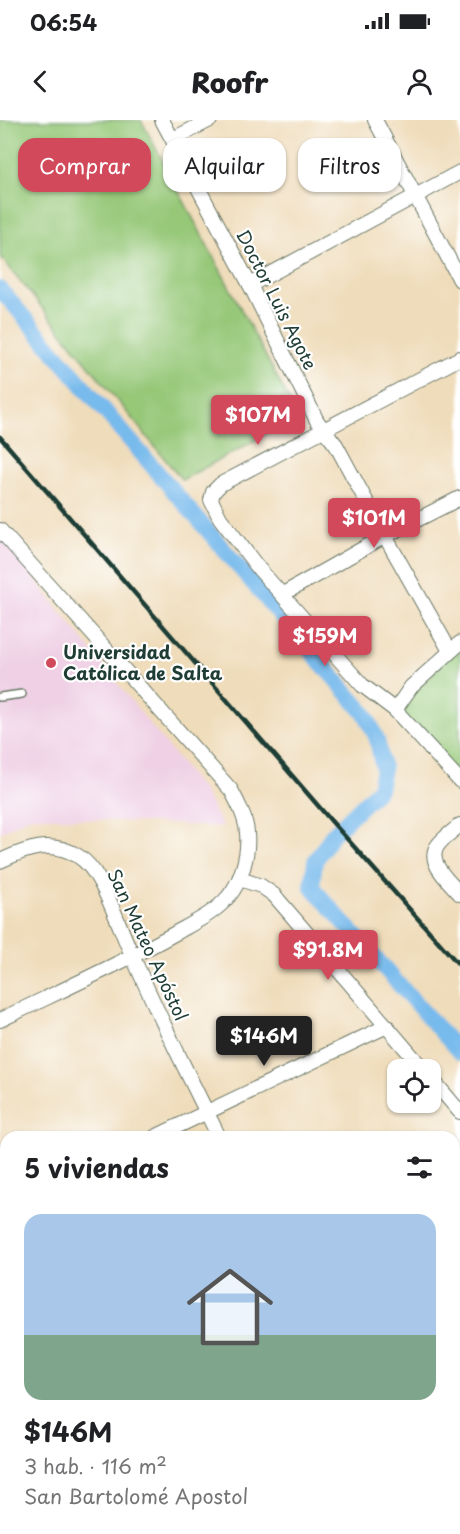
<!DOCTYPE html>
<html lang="es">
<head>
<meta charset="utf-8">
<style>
  body { margin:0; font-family:"Playpen Sans",sans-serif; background:#f2f2f2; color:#202124; height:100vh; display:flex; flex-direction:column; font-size:22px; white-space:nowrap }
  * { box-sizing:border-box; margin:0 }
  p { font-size:20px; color:#757577 }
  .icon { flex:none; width:33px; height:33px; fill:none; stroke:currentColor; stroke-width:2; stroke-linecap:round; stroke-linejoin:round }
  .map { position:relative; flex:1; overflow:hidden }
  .side { position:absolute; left:0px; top:1011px; width:460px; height:404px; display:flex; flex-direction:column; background:#fff; border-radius:18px 18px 0 0; box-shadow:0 2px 4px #0004 }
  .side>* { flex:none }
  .guide { position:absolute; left:18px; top:18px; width:424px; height:54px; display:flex; gap:12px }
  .tools { position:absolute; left:387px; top:939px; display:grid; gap:12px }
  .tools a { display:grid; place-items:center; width:54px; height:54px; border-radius:12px; background:#fff; box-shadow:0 2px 4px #0004; font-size:30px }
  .price { position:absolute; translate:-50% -51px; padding:0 14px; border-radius:6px; background:#d1495b; color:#fff; font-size:20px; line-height:39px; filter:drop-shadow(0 2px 3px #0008) }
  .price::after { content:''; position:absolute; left:50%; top:36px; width:18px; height:14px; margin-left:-9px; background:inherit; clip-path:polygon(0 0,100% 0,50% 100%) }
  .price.on { background:#222; color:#fff }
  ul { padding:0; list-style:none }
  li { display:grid; align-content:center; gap:12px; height:318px; padding:0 24px }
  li+li { border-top:2px solid #e0e0e0 }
  li span { display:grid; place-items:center; height:186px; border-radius:18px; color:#555 }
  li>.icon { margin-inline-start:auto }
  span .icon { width:108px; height:108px; fill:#fffc; stroke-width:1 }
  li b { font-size:26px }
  h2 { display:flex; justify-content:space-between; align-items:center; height:72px; padding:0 24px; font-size:26px }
  .chip { padding:0 21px; border-radius:18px; background:#fff; box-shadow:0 2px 4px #0004; font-size:21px; line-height:54px }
  .chip.on { background:#d1495b; color:#fff }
  .status { display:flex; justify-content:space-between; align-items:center; height:42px; padding:0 30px; background:#fff; direction:ltr }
  .status svg { height:16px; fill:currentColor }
  header { display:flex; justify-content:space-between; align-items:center; height:78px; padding:0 24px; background:#fff; font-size:27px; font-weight:800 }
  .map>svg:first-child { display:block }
  .built { fill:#efd0e5 }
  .green { fill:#96c878; stroke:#5a8256; stroke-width:1.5 }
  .forest { fill:#78ac68; stroke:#4c744e; stroke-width:1.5 }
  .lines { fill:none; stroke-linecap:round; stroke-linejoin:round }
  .canal { stroke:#77baec; stroke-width:16 }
  .lane-casing { stroke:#687563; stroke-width:10 }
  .street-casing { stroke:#687563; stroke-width:16 }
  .lane { stroke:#fff; stroke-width:7 }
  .street { stroke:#fff; stroke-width:14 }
  .rail { stroke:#1f3d34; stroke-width:4.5 }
  .poi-dot { fill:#d1495b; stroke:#fff; stroke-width:2 }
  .labels { text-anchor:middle; stroke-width:4.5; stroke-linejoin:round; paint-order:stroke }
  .street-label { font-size:18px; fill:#1f3d34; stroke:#fff }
  .poi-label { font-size:18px; font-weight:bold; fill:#1f3d34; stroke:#fff; text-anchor:start }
</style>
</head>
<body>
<div class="status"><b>06:54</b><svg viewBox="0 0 49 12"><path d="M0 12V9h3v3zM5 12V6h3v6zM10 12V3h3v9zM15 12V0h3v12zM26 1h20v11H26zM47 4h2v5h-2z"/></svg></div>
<header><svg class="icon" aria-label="back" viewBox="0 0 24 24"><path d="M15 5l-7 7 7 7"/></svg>Roofr<svg class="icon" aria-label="person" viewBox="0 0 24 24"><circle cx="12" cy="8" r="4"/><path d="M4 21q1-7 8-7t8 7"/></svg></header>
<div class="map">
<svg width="460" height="1414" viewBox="0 0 460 1414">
  <rect width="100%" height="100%" fill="#fff"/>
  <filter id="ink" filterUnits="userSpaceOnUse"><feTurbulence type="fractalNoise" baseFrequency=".0167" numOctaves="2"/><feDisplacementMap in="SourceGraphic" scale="12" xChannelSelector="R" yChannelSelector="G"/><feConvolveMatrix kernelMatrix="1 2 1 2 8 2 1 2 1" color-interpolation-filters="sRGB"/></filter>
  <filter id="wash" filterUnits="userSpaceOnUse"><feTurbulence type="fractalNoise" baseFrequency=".008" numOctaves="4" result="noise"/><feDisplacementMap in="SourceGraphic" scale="24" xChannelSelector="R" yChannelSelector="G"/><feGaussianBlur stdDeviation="1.35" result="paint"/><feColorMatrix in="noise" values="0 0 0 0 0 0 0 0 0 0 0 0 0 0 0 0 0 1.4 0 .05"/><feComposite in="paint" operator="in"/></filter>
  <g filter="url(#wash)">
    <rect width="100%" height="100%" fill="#efdcba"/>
    <polygon class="built" points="0,415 203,671 223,707 30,696 0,713"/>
    <g class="green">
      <polygon points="0,0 141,0 298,297 182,360 0,136"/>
      <polygon points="460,525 460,661 395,590"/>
    </g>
    <polygon class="forest" points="460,1358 460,1414 321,1414 334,1408 454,1408 455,1360"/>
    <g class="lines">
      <polyline class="canal" points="0,169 366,595 377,619 383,649 379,669 333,714 315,741 312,767 460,933"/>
    </g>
  </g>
  <g filter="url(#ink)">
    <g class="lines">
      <defs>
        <polyline id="lane" points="0,577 22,574"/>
        <g id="street">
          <polyline points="162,0 250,165 317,301 336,325 385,416 450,531"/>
          <polyline points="375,0 460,160"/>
          <polyline points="173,19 210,0"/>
          <polyline points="250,165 460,52"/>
          <polyline points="460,238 221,364 213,372 211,380 220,398 259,449 362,565 395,590 460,661"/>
          <path d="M0,410L231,670C238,683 246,698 247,713C249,733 242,761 228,777C214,794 191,804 172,815C116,846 58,872 0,900"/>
          <polyline points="283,474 385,416 460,378"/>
          <polyline points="395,590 411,567 460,523"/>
          <path d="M460,705C453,711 443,718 438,725C425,742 450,762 460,774"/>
          <path d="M0,741C26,729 51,719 78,736C86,741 94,751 99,760C112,783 121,811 132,835C159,897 189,957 219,1017"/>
          <polyline points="240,759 261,766 274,775 424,950"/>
          <polyline points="430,957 460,992"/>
          <polyline points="155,1017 387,906"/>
          <polyline points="454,1062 460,1059"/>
          <polyline points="0,1090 6,1087"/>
          <polyline points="454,1240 460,1238"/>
          <polyline points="0,1278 6,1290"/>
          <polyline points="65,1408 68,1414"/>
          <polyline points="91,1414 103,1408"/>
        </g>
      </defs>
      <use href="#lane" class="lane-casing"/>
      <use href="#street" class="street-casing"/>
      <use href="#lane" class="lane"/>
      <use href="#street" class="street"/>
      <polyline class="rail" points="0,317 333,703 460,846"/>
    </g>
  </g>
  <circle class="poi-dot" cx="51" cy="543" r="6"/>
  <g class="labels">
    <g class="street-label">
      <text transform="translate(276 180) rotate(63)" y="6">Doctor Luis Agote</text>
      <text transform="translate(147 825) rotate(65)" y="6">San Mateo Apóstol</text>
    </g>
    <g class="poi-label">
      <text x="63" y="539">Universidad<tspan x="63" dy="21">Católica de Salta</tspan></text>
    </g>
  </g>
</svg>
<div class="tools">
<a><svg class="icon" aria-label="locate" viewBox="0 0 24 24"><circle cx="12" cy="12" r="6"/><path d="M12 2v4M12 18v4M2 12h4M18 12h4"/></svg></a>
</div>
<b class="price" style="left:258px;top:326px">$107M</b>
<b class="price" style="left:374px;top:429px">$101M</b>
<b class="price" style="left:325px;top:547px">$159M</b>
<b class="price" style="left:328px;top:861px">$91.8M</b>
<b class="price on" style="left:264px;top:947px">$146M</b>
<div class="guide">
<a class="chip on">Comprar</a>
<a class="chip">Alquilar</a>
<a class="chip">Filtros</a>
</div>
<section class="side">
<h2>5 viviendas<svg class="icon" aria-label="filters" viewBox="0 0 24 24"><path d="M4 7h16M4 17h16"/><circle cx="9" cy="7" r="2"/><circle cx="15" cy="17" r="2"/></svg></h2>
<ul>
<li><span style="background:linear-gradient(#a9c7e8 65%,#7fa58c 0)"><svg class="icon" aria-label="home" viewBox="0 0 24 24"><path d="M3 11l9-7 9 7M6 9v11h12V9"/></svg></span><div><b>$146M</b><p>3 hab. · 116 m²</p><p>San Bartolomé Apostol</p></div></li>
</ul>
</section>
</div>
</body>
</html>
